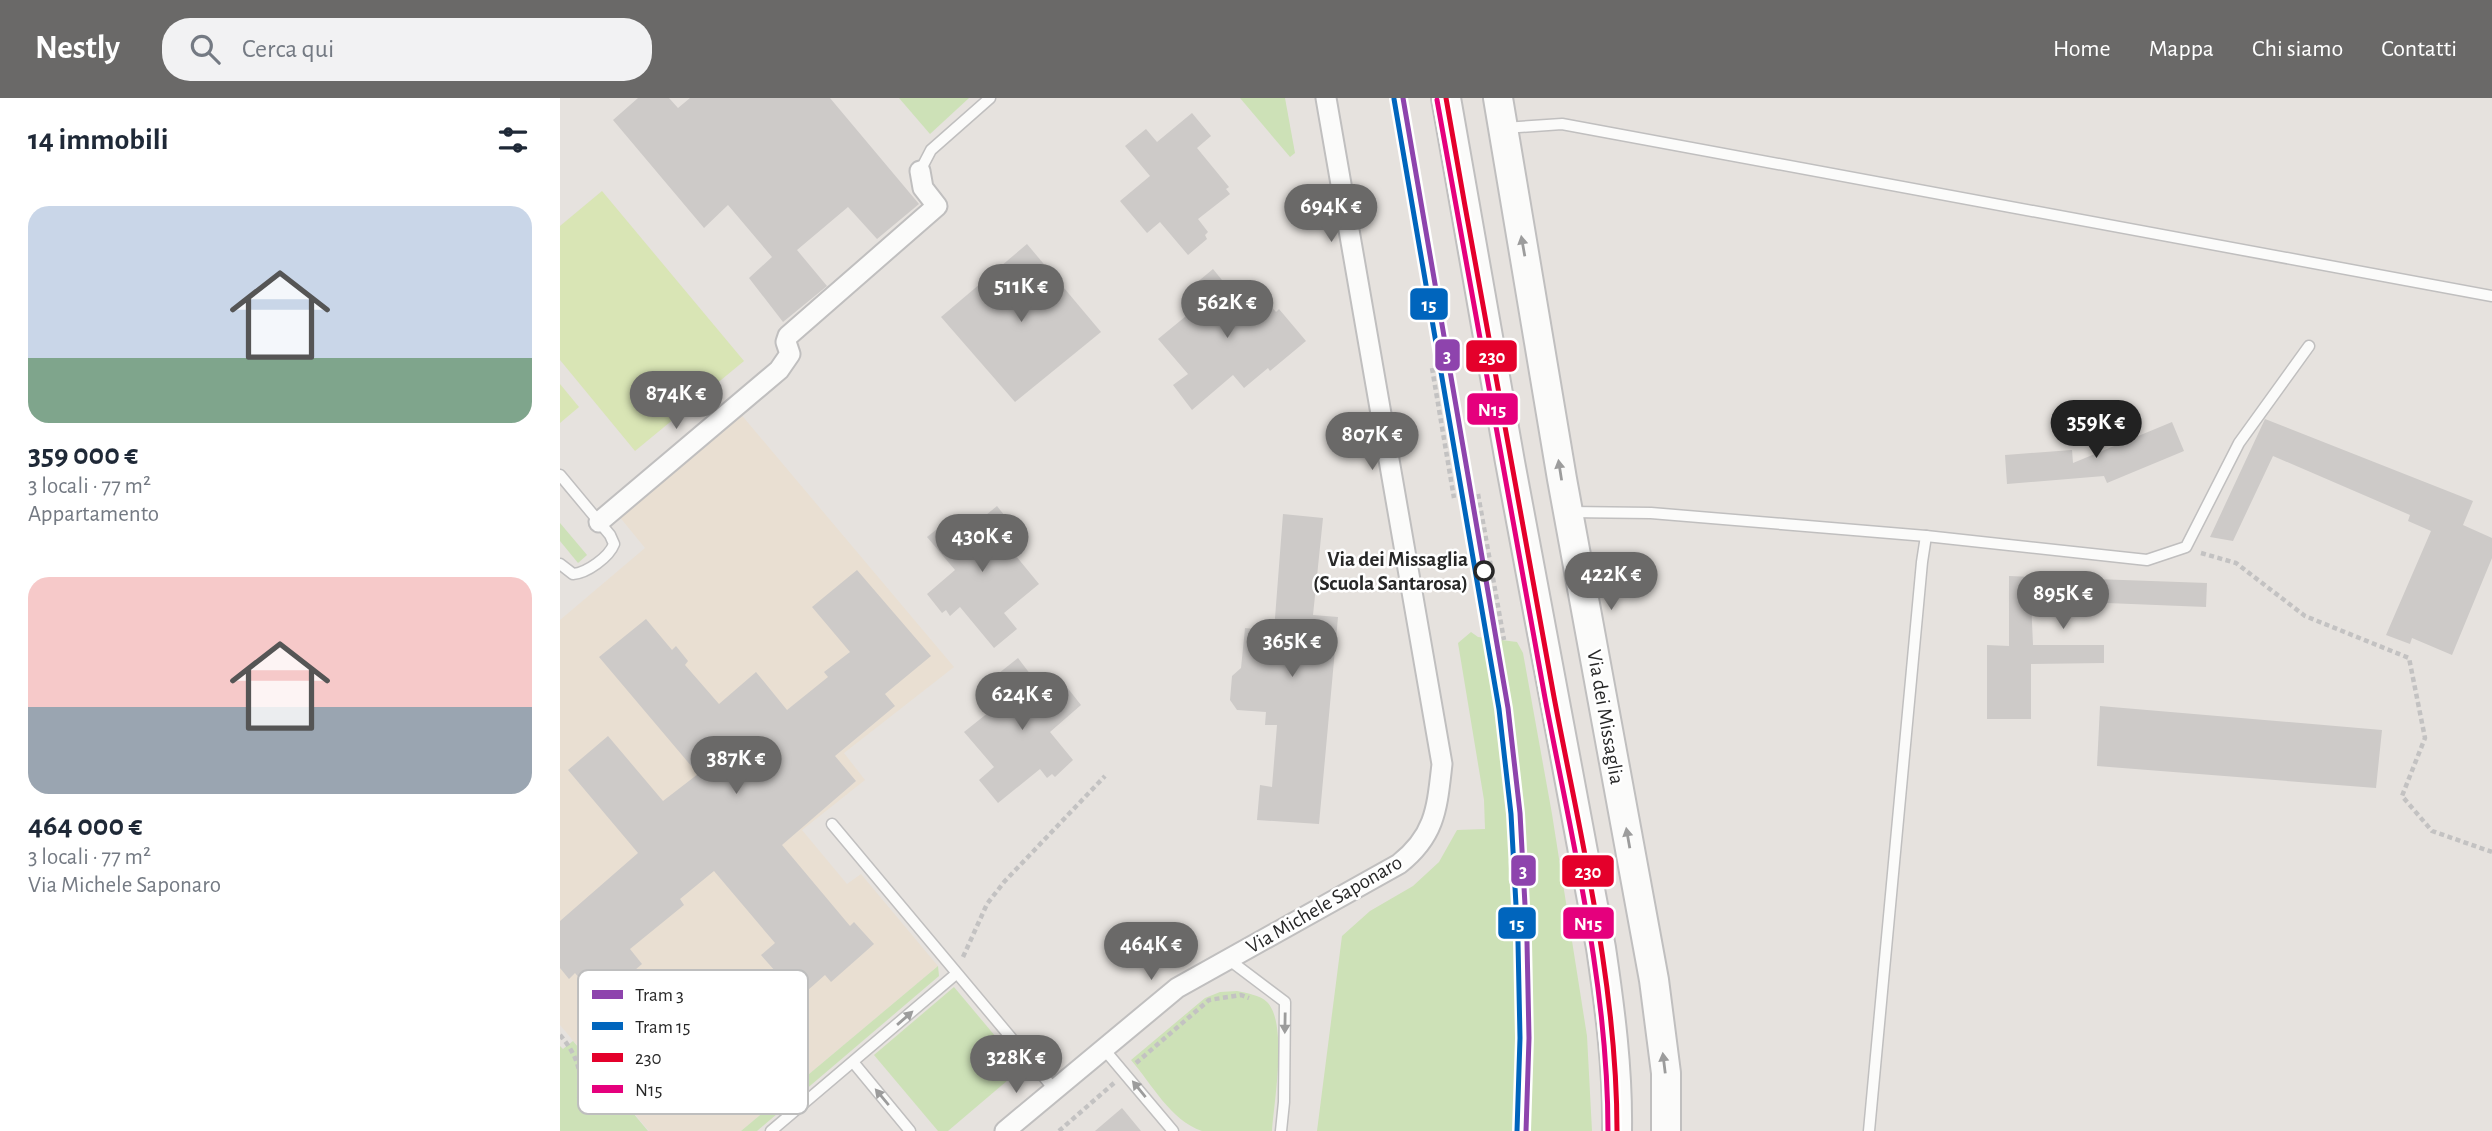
<!DOCTYPE html>
<html lang="it">
<head>
<meta charset="utf-8">
<style>
  body { margin:0; font-family:"Alegreya Sans",sans-serif; background:#f2f2f3; color:#1f2937; height:100vh; display:flex; flex-direction:column; font-size:26px; white-space:nowrap }
  * { box-sizing:border-box; margin:0 }
  p { font-size:23px; color:#747a83 }
  .icon { flex:none; width:38px; height:38px; fill:none; stroke:currentColor; stroke-width:2; stroke-linecap:round; stroke-linejoin:round }
  .map { position:relative; flex:1; overflow:hidden }
  .panel { display:flex; flex-direction:column; background:#fff; width:560px }
  .panel>* { flex:none }
  .price { position:absolute; translate:-50% -60px; padding:0 16px; border-radius:24px; background:#6a6968; color:#fff; font-size:23px; line-height:46px; filter:drop-shadow(0 2px 4px #0008) }
  .price::after { content:''; position:absolute; left:50%; top:42px; width:21px; height:16px; margin-left:-10px; background:inherit; clip-path:polygon(0 0,100% 0,50% 100%) }
  .price.on { background:#222; color:#fff }
  ul { padding:0; list-style:none }
  li { display:grid; align-content:center; gap:14px; height:371px; padding:0 28px }
  li span { display:grid; place-items:center; height:217px; border-radius:21px; color:#555 }
  li>.icon { margin-inline-start:auto }
  span .icon { width:126px; height:126px; fill:#fffc; stroke-width:1 }
  li b { font-size:30px }
  h2 { display:flex; justify-content:space-between; align-items:center; height:84px; padding:0 28px; font-size:30px }
  header { display:flex; align-items:center; gap:42px; box-sizing:border-box; height:98px; padding:0 35px; background:#6a6968; color:#fff }
  header strong { font-size:33px }
  nav { display:flex; gap:38px; margin-inline-start:auto; font-size:24px }
  .search { width:490px; height:63px; background:#f2f2f3; display:flex; align-items:center; gap:18px; box-sizing:border-box; padding:0 24px; border-radius:28px; color:#747a83; font-size:26px }
  main { display:flex; flex:1; min-height:0 }
  .map>svg:first-child { display:block }
  .education { fill:#e9dfd2 }
  .green { fill:#cde1b7 }
  .pitch { fill:#d9e5b5 }
  .building { fill:#cdcac8 }
  .lines { fill:none; stroke-linecap:round; stroke-linejoin:round }
  .lane-casing { stroke:#c0bfbf; stroke-width:13 }
  .street-casing { stroke:#c0bfbf; stroke-width:23 }
  .secondary-casing { stroke:#c0bfbf; stroke-width:32 }
  .path { stroke:#c3c2c2; stroke-width:4.5; stroke-dasharray:5 3.5; stroke-linecap:butt }
  .lane { stroke:#fbfbfa; stroke-width:10 }
  .street { stroke:#fbfbfa; stroke-width:19 }
  .secondary { stroke:#fbfbfa; stroke-width:28 }
  .bus-1-casing { stroke:#fff; stroke-width:10 }
  .bus-2-casing { stroke:#fff; stroke-width:10 }
  .bus-1 { stroke:#e4002b; stroke-width:5 }
  .bus-2 { stroke:#e5007d; stroke-width:5 }
  .tram-1-casing { stroke:#fff; stroke-width:10 }
  .tram-2-casing { stroke:#fff; stroke-width:10 }
  .tram-1 { stroke:#8e44ad; stroke-width:5 }
  .tram-2 { stroke:#0065bd; stroke-width:5 }
  .oneway { fill:#9c9c9c }
  .stop-dot { fill:#fff; stroke:#282828; stroke-width:3.5 }
  .labels { text-anchor:middle; stroke-width:5; stroke-linejoin:round; paint-order:stroke }
  .stop-label { font-size:21px; font-weight:bold; fill:#282828; stroke:#fff; text-anchor:end }
  .street-label { font-size:21px; fill:#282828; stroke:#fff }
  .key { fill:#fff; stroke:#bebebe; stroke-width:2 }
  .key-label { font-size:19px; fill:#282828 }
  .line-badge { stroke:#fff; stroke-width:2.5 }
  .badge-label { font-size:19px; text-anchor:middle; font-weight:bold; fill:#fff }
</style>
</head>
<body>
<header>
<strong>Nestly</strong>
<div class="search"><svg class="icon" aria-label="search" viewBox="0 0 24 24"><circle cx="10" cy="10" r="6"/><path d="M15 15l6 6"/></svg>Cerca qui</div>
<nav><a>Home</a><a>Mappa</a><a>Chi siamo</a><a>Contatti</a></nav>
</header>
<main>
<section class="panel">
<h2>14 immobili<svg class="icon" aria-label="filters" viewBox="0 0 24 24"><path d="M4 7h16M4 17h16"/><circle cx="9" cy="7" r="2"/><circle cx="15" cy="17" r="2"/></svg></h2>
<ul>
<li><span style="background:linear-gradient(#c9d6e8 70%,#7fa58c 0)"><svg class="icon" aria-label="home" viewBox="0 0 24 24"><path d="M3 11l9-7 9 7M6 9v11h12V9"/></svg></span><div><b>359 000 €</b><p>3 locali · 77 m²</p><p>Appartamento</p></div></li>
<li><span style="background:linear-gradient(#f6c9c9 60%,#9aa5b1 0)"><svg class="icon" aria-label="home" viewBox="0 0 24 24"><path d="M3 11l9-7 9 7M6 9v11h12V9"/></svg></span><div><b>464 000 €</b><p>3 locali · 77 m²</p><p>Via Michele Saponaro</p></div></li>
</ul>
</section>
<div class="map">
<svg width="1932" height="1033" viewBox="0 0 1932 1033">
  <rect width="100%" height="100%" fill="#e6e2de"/>
  <polygon class="education" points="179,314 394,569 284,655 305,682 242,732 287,786 301,776 378,868 181,1033 89,1033 0,927 0,522 85,450 58,417"/>
  <g class="green">
    <polygon points="339,0 409,0 370,36"/>
    <polygon points="680,0 725,0 735,55 730,59"/>
    <polygon points="0,425 27,457 18,465 0,443"/>
    <polygon points="911,534 918,539 957,544 963,555 992,716 1027,938 1032,1033 757,1033 782,838 810,813 853,788 879,764 897,732 925,731 924,702 898,545"/>
    <polygon points="378,868 379,878 197,1033 181,1033"/>
    <polygon points="394,889 462,970 388,1033 378,1033 314,957"/>
    <path d="M677,893C686,895 700,897 707,904C728,925 714,1004 712,1033H642C610,1022 592,986 571,962L645,900L660,894Z"/>
    <polygon points="13,943 88,1033 89,1033 0,1033 0,948 3,951"/>
  </g>
  <g class="pitch">
    <polygon points="42,93 184,263 75,353 0,262 0,128"/>
    <polygon points="0,286 19,309 0,325"/>
  </g>
  <g class="building">
    <polygon points="78,0 109,0 118,10 130,0 270,0 359,106 317,141 288,109 237,152 267,188 223,224 189,180 212,159 168,107 144,130 53,22"/>
    <polygon points="632,15 651,38 637,50 669,89 666,91 670,96 638,121 648,134 645,137 647,141 628,157 600,124 587,135 560,103 590,78 565,48 586,31 597,44"/>
    <polygon points="467,146 541,234 455,304 381,219"/>
    <polygon points="653,171 679,203 693,193 697,198 700,195 716,214 719,211 746,243 710,273 708,270 684,290 673,277 632,312 613,287 628,276 598,241 642,205 629,191"/>
    <polygon points="1705,321 1913,403 1903,427 1932,440 1932,460 1892,557 1852,540 1850,546 1826,537 1871,433 1848,423 1850,417 1713,358 1673,443 1650,439"/>
    <polygon points="1612,324 1624,353 1547,385 1544,378 1447,386 1445,357 1512,352 1513,365"/>
    <polygon points="437,408 456,432 443,442 479,486 444,515 457,531 434,550 400,509 390,518 386,512 382,515 367,496 395,472 367,439 392,419 404,435"/>
    <polygon points="723,416 763,420 753,517 778,519 759,726 697,722 700,687 712,689 717,627 705,627 706,614 677,612 670,602 672,578 681,570 685,530 714,533"/>
    <polygon points="297,472 371,558 325,596 335,608 275,658 296,683 222,747 290,828 294,824 314,846 271,884 265,877 239,900 201,857 215,845 154,773 120,801 124,807 70,851 82,866 39,903 15,875 9,881 0,870 0,823 78,755 8,672 48,638 103,703 138,676 39,559 86,521 112,552 116,548 128,563 125,567 159,606 196,574 227,612 268,579 264,574 290,554 252,509"/>
    <polygon points="1449,478 1647,485 1646,509 1471,502 1473,547 1544,547 1544,565 1471,566 1471,621 1427,621 1427,547 1449,548"/>
    <polygon points="458,560 486,597 498,586 502,591 506,588 521,607 490,634 513,662 495,679 492,676 487,680 480,671 438,705 419,682 434,669 404,634 449,598 434,579"/>
    <polygon points="1540,608 1822,632 1816,690 1537,668"/>
    <polygon points="562,1010 581,1033 535,1033"/>
  </g>
  <g class="lines">
    <defs>
      <g id="lane">
        <polyline points="944,30 1002,26 1932,198"/>
        <polyline points="360,73 371,52 430,0"/>
        <path d="M0,377L50,437L54,446C49,459 27,475 13,476L0,466"/>
        <polyline points="1009,414 1091,415 1366,438 1587,462 1626,449 1679,345 1749,248"/>
        <polyline points="272,726 494,991"/>
        <polyline points="668,861 725,904 724,1004 721,1033"/>
        <polyline points="543,950 613,1033"/>
        <polyline points="293,964 350,1033"/>
        <polyline points="211,1033 396,876"/>
        <polyline points="1309,1033 1362,464 1366,438"/>
      </g>
      <g id="street">
        <polyline points="39,424 219,272 230,256 226,244 228,238 377,108 363,90 360,73"/>
        <path d="M445,1033L617,890L839,766C876,737 877,709 882,666L766,0"/>
      </g>
      <g id="secondary">
        <path d="M886,0L950,364L1041,850C1050,911 1058,971 1057,1033"/>
        <polyline points="938,0 1002,381 1094,882 1106,975 1106,1033"/>
      </g>
    </defs>
    <use href="#lane" class="lane-casing"/>
    <use href="#street" class="street-casing"/>
    <use href="#secondary" class="secondary-casing"/>
    <g class="path">
      <polyline points="872,270 894,400"/>
      <polyline points="918,396 944,542"/>
      <polyline points="1641,455 1676,465 1745,518 1849,560 1865,640 1842,698 1872,733 1932,754"/>
      <polyline points="403,859 427,806 444,784 545,678"/>
      <path d="M0,937C17,957 23,974 19,1000"/>
      <polyline points="576,965 649,902 681,897 689,900"/>
      <polyline points="499,1033 554,985"/>
    </g>
    <use href="#lane" class="lane"/>
    <use href="#street" class="street"/>
    <use href="#secondary" class="secondary"/>
    <defs>
      <path id="bus-1" d="M886,0C921,200 957,400 994,599C1021,742 1057,887 1057,1033"/>
      <path id="bus-2" d="M877,2C912,201 948,400 985,600C1012,743 1048,887 1048,1033"/>
    </defs>
    <use href="#bus-1" class="bus-1-casing"/>
    <use href="#bus-2" class="bus-2-casing"/>
    <use href="#bus-1" class="bus-1"/>
    <use href="#bus-2" class="bus-2"/>
    <defs>
      <polyline id="tram-1" points="843,0 948,610 960,715 967,844 969,940 966,1033"/>
      <polyline id="tram-2" points="834,1 939,611 951,716 958,844 960,940 957,1033"/>
    </defs>
    <use href="#tram-1" class="tram-1-casing"/>
    <use href="#tram-2" class="tram-2-casing"/>
    <use href="#tram-1" class="tram-1"/>
    <use href="#tram-2" class="tram-2"/>
  </g>
  <defs><path id="oneway-solid" d="M-6-.8H1V-3.2L6.5 0L1 3.2V.8H-6Z" transform="scale(1.75)"/></defs>
  <g class="oneway">
    <use href="#oneway-solid" transform="translate(963 148) rotate(-100)"/>
    <use href="#oneway-solid" transform="translate(1000 372) rotate(-99)"/>
    <use href="#oneway-solid" transform="translate(1068 740) rotate(-100)"/>
    <use href="#oneway-solid" transform="translate(345 920) rotate(-41)"/>
    <use href="#oneway-solid" transform="translate(725 925) rotate(91)"/>
    <use href="#oneway-solid" transform="translate(1104 965) rotate(-97)"/>
    <use href="#oneway-solid" transform="translate(579 991) rotate(-129)"/>
    <use href="#oneway-solid" transform="translate(322 999) rotate(-130)"/>
  </g>
  <circle class="stop-dot" cx="924" cy="473" r="9"/>
  <g class="labels">
    <g class="stop-label">
      <text x="908" y="468">Via dei Missaglia<tspan x="908" dy="24">(Scuola Santarosa)</tspan></text>
    </g>
    <g class="street-label">
      <text transform="translate(1046 619) rotate(80)" y="7">Via dei Missaglia</text>
      <text transform="translate(764 806) rotate(-30)" y="7">Via Michele Saponaro</text>
    </g>
  </g>
  <rect x="18" y="872" width="230" height="144" rx="10" class="key"/>
  <rect x="32" y="892" width="31" height="9" fill="#8e44ad"/>
  <rect x="32" y="924" width="31" height="8" fill="#0065bd"/>
  <rect x="32" y="955" width="31" height="9" fill="#e4002b"/>
  <rect x="32" y="987" width="31" height="8" fill="#e5007d"/>
  <g class="key-label">
    <text x="75" y="903">Tram 3</text>
    <text x="75" y="935">Tram 15</text>
    <text x="75" y="966">230</text>
    <text x="75" y="998">N15</text>
  </g>
  <g class="line-badge">
    <rect x="849" y="189" width="40" height="34" rx="7" fill="#0065bd"/>
    <rect x="874" y="240" width="27" height="34" rx="7" fill="#8e44ad"/>
    <rect x="905" y="241" width="53" height="34" rx="7" fill="#e4002b"/>
    <rect x="906" y="294" width="53" height="34" rx="7" fill="#e5007d"/>
    <rect x="950" y="756" width="27" height="33" rx="7" fill="#8e44ad"/>
    <rect x="1001" y="756" width="54" height="34" rx="7" fill="#e4002b"/>
    <rect x="937" y="808" width="40" height="34" rx="7" fill="#0065bd"/>
    <rect x="1002" y="808" width="53" height="34" rx="7" fill="#e5007d"/>
  </g>
  <g class="badge-label">
    <text x="869" y="213">15</text>
    <text x="887" y="264">3</text>
    <text x="932" y="265">230</text>
    <text x="932" y="318">N15</text>
    <text x="963" y="779">3</text>
    <text x="1028" y="780">230</text>
    <text x="957" y="832">15</text>
    <text x="1028" y="832">N15</text>
  </g>
</svg>
<b class="price" style="left:771px;top:146px">694K €</b>
<b class="price" style="left:461px;top:226px">511K €</b>
<b class="price" style="left:667px;top:242px">562K €</b>
<b class="price" style="left:116px;top:333px">874K €</b>
<b class="price on" style="left:1536px;top:362px">359K €</b>
<b class="price" style="left:812px;top:374px">807K €</b>
<b class="price" style="left:422px;top:476px">430K €</b>
<b class="price" style="left:1051px;top:514px">422K €</b>
<b class="price" style="left:1503px;top:533px">895K €</b>
<b class="price" style="left:732px;top:581px">365K €</b>
<b class="price" style="left:462px;top:634px">624K €</b>
<b class="price" style="left:176px;top:698px">387K €</b>
<b class="price" style="left:591px;top:884px">464K €</b>
<b class="price" style="left:456px;top:997px">328K €</b>
</div>
</main>
</body>
</html>
